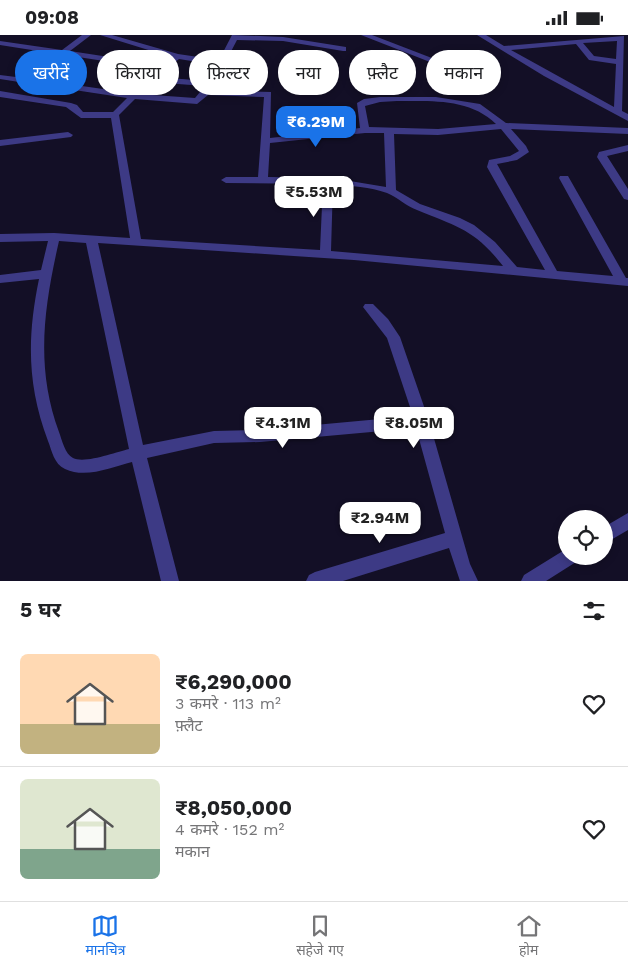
<!DOCTYPE html>
<html lang="hi">
<head>
<meta charset="utf-8">
<style>
  body { margin:0; font-family:"Work Sans","Noto Sans Devanagari",sans-serif; background:#f6f6f6; color:#202124; height:100vh; display:flex; flex-direction:column; font-size:19px; white-space:nowrap }
  * { box-sizing:border-box; margin:0 }
  p { font-size:16px; color:#757577 }
  .icon { flex:none; width:28px; height:28px; fill:none; stroke:currentColor; stroke-width:2; stroke-linecap:round; stroke-linejoin:round }
  .map { position:relative; height:546px; overflow:hidden }
  .side { display:flex; flex-direction:column; background:#fff; flex:1 }
  .side>* { flex:none }
  .guide { position:absolute; left:15px; top:15px; width:599px; height:45px; display:flex; gap:10px }
  .buttons { position:absolute; left:558px; top:475px; display:grid; gap:10px }
  .buttons a { display:grid; place-items:center; width:55px; height:55px; border-radius:50%; background:#fff; box-shadow:0 2px 8px #0003; font-size:25px }
  .price { position:absolute; translate:-50% -42px; padding:0 11px; border-radius:10px; background:#fff; color:#222; font-size:16px; line-height:32px; filter:drop-shadow(0 1px 2px #0008) }
  .price::after { content:''; position:absolute; left:50%; top:30px; width:15px; height:11px; margin-left:-8px; background:inherit; clip-path:polygon(0 0,100% 0,50% 100%) }
  .price.on { background:#1a73e8; color:#fff }
  ul { padding:0; list-style:none }
  li { display:flex; align-items:center; gap:15px; height:125px; padding:0 20px }
  li+li { border-top:1px solid #e0e0e0 }
  li span { display:grid; place-items:center; flex:none; width:140px; height:100px; border-radius:8px; color:#555 }
  li>.icon { margin-inline-start:auto }
  span .icon { width:60px; height:60px; fill:#fffc; stroke-width:1 }
  li b { font-size:21px }
  h2 { display:flex; justify-content:space-between; align-items:center; height:60px; padding:0 20px; font-size:21px }
  .pill { padding:0 18px; border-radius:22px; background:#fff; box-shadow:0 2px 8px #0003; font-size:18px; line-height:45px }
  .pill.on { background:#1a73e8; color:#fff }
  .status { display:flex; justify-content:space-between; align-items:center; height:35px; padding:0 25px; background:#fff; direction:ltr }
  .status svg { height:14px; fill:currentColor }
  .dock { display:flex; justify-content:space-around; align-items:center; height:70px; border-top:1px solid #e0e0e0; background:#fff; font-size:14px; color:#757577 }
  .dock a { display:grid; justify-items:center; gap:2px }
  .dock .on { color:#1a73e8 }
  .map>svg:first-child { display:block }
  .lines { fill:none; stroke-linecap:round; stroke-linejoin:round }
  .street { fill:#3d3a85; fill-rule:evenodd }
</style>
</head>
<body>
<div class="status"><b>09:08</b><svg viewBox="0 0 49 12"><path d="M0 12V9h3v3zM5 12V6h3v6zM10 12V3h3v9zM15 12V0h3v12zM26 1h20v11H26zM47 4h2v5h-2z"/></svg></div>
<div class="map">
<svg width="628" height="546" viewBox="0 0 628 546">
  <rect width="100%" height="100%" fill="#130f26"/>
  <g class="lines">
    <g class="street">
      <path d="M82,0H91L70,16L161,30L171,22L100,0H112L178,19L219,25L232,0L283,2L346,12V16H343L283,6L237,5L211,55L271,57L270,103L360,93L357,68L364,64L380,62H436L480,69L506,88L628,93V99L511,94L526,111L529,117L517,125L497,129L557,236L613,241L559,143L560,141H568L626,243H628V251L354,225L98,208L143,410L214,396L260,395L413,381L387,303L363,272L365,269H373L388,284L400,302L429,386L470,529L478,546H460L449,513L343,546H306L309,540L315,537L445,498L416,393L260,407L214,408L147,423L179,546H161L132,427C112,432 86,444 65,434C54,429 52,416 48,406C27,350 27,302 39,244L0,248V240L41,235L48,206L0,207V199L54,198L130,203L111,83H81L66,72L0,62V56L71,68L77,70L83,77H113L127,63L28,48L23,50L19,47L0,44V40L24,43L57,19L0,10V6L62,15ZM65,20L156,34L131,58L33,44ZM179,24L216,30L207,46L156,42ZM151,47L205,51L195,63L139,59ZM208,60L264,62L258,142H226L221,145L226,148L323,149L320,215L141,204L119,80L135,64L197,69ZM397,66C431,66 470,63 496,89L438,94L369,92L365,71L380,67ZM501,94L519,116L510,121L489,125L487,132L545,235L517,232L495,207L474,190L460,183L420,169L396,155L394,99L438,100ZM365,98H384L386,152L332,143L268,142L270,108ZM333,149C351,151 370,152 387,158C397,162 406,171 417,175C458,192 474,194 503,231L331,216ZM59,206L86,208L129,414C116,417 85,429 73,423C65,419 62,405 59,397C35,332 44,272 59,206Z"/>
      <polygon points="361,0 372,0 437,25 430,27"/>
      <path d="M477,0H486L504,11L624,1L622,76L628,79V86L544,41ZM617,6L616,24L594,21L583,8ZM576,9L589,25L616,29L614,72L511,15Z"/>
      <polygon points="68,97 73,100 71,102 0,111 0,105"/>
      <polygon points="628,110 628,116 607,121 628,154 628,165 624,164 597,122 599,117"/>
      <polygon points="628,478 628,495 604,509 604,492"/>
      <polygon points="566,514 566,521 579,521 576,527 546,546 521,546 524,540"/>
    </g>
  </g>
</svg>
<div class="buttons">
<a><svg class="icon" aria-label="locate" viewBox="0 0 24 24"><circle cx="12" cy="12" r="6"/><path d="M12 2v4M12 18v4M2 12h4M18 12h4"/></svg></a>
</div>
<b class="price on" style="left:316px;top:113px">₹6.29M</b>
<b class="price" style="left:314px;top:183px">₹5.53M</b>
<b class="price" style="left:283px;top:414px">₹4.31M</b>
<b class="price" style="left:414px;top:414px">₹8.05M</b>
<b class="price" style="left:380px;top:509px">₹2.94M</b>
<div class="guide">
<a class="pill on">खरीदें</a>
<a class="pill">किराया</a>
<a class="pill">फ़िल्टर</a>
<a class="pill">नया</a>
<a class="pill">फ़्लैट</a>
<a class="pill">मकान</a>
</div>
</div>
<section class="side">
<h2>5 घर<svg class="icon" aria-label="filters" viewBox="0 0 24 24"><path d="M4 7h16M4 17h16"/><circle cx="9" cy="7" r="2"/><circle cx="15" cy="17" r="2"/></svg></h2>
<ul>
<li><span style="background:linear-gradient(#ffd9b3 70%,#c2b280 0)"><svg class="icon" aria-label="home" viewBox="0 0 24 24"><path d="M3 11l9-7 9 7M6 9v11h12V9"/></svg></span><div><b>₹6,290,000</b><p>3 कमरे · 113 m²</p><p>फ़्लैट</p></div><svg class="icon" aria-label="heart" viewBox="0 0 24 24"><path d="M12 20l-8-8c-3-5 5-10 8-4 3-6 11-1 8 4z"/></svg></li>
<li><span style="background:linear-gradient(#dfe7d0 70%,#7fa58c 0)"><svg class="icon" aria-label="home" viewBox="0 0 24 24"><path d="M3 11l9-7 9 7M6 9v11h12V9"/></svg></span><div><b>₹8,050,000</b><p>4 कमरे · 152 m²</p><p>मकान</p></div><svg class="icon" aria-label="heart" viewBox="0 0 24 24"><path d="M12 20l-8-8c-3-5 5-10 8-4 3-6 11-1 8 4z"/></svg></li>
</ul>
</section>
<nav class="dock">
<a class="on"><svg class="icon" aria-label="map" viewBox="0 0 24 24"><path d="M3 6l6-2 6 2 6-2v14l-6 2-6-2-6 2zM9 4v14M15 6v14"/></svg>मानचित्र</a>
<a><svg class="icon" aria-label="saved" viewBox="0 0 24 24"><path d="M7 4h10v16l-5-4-5 4z"/></svg>सहेजे गए</a>
<a><svg class="icon" aria-label="home" viewBox="0 0 24 24"><path d="M3 11l9-7 9 7M6 9v11h12V9"/></svg>होम</a>
</nav>
</body>
</html>
